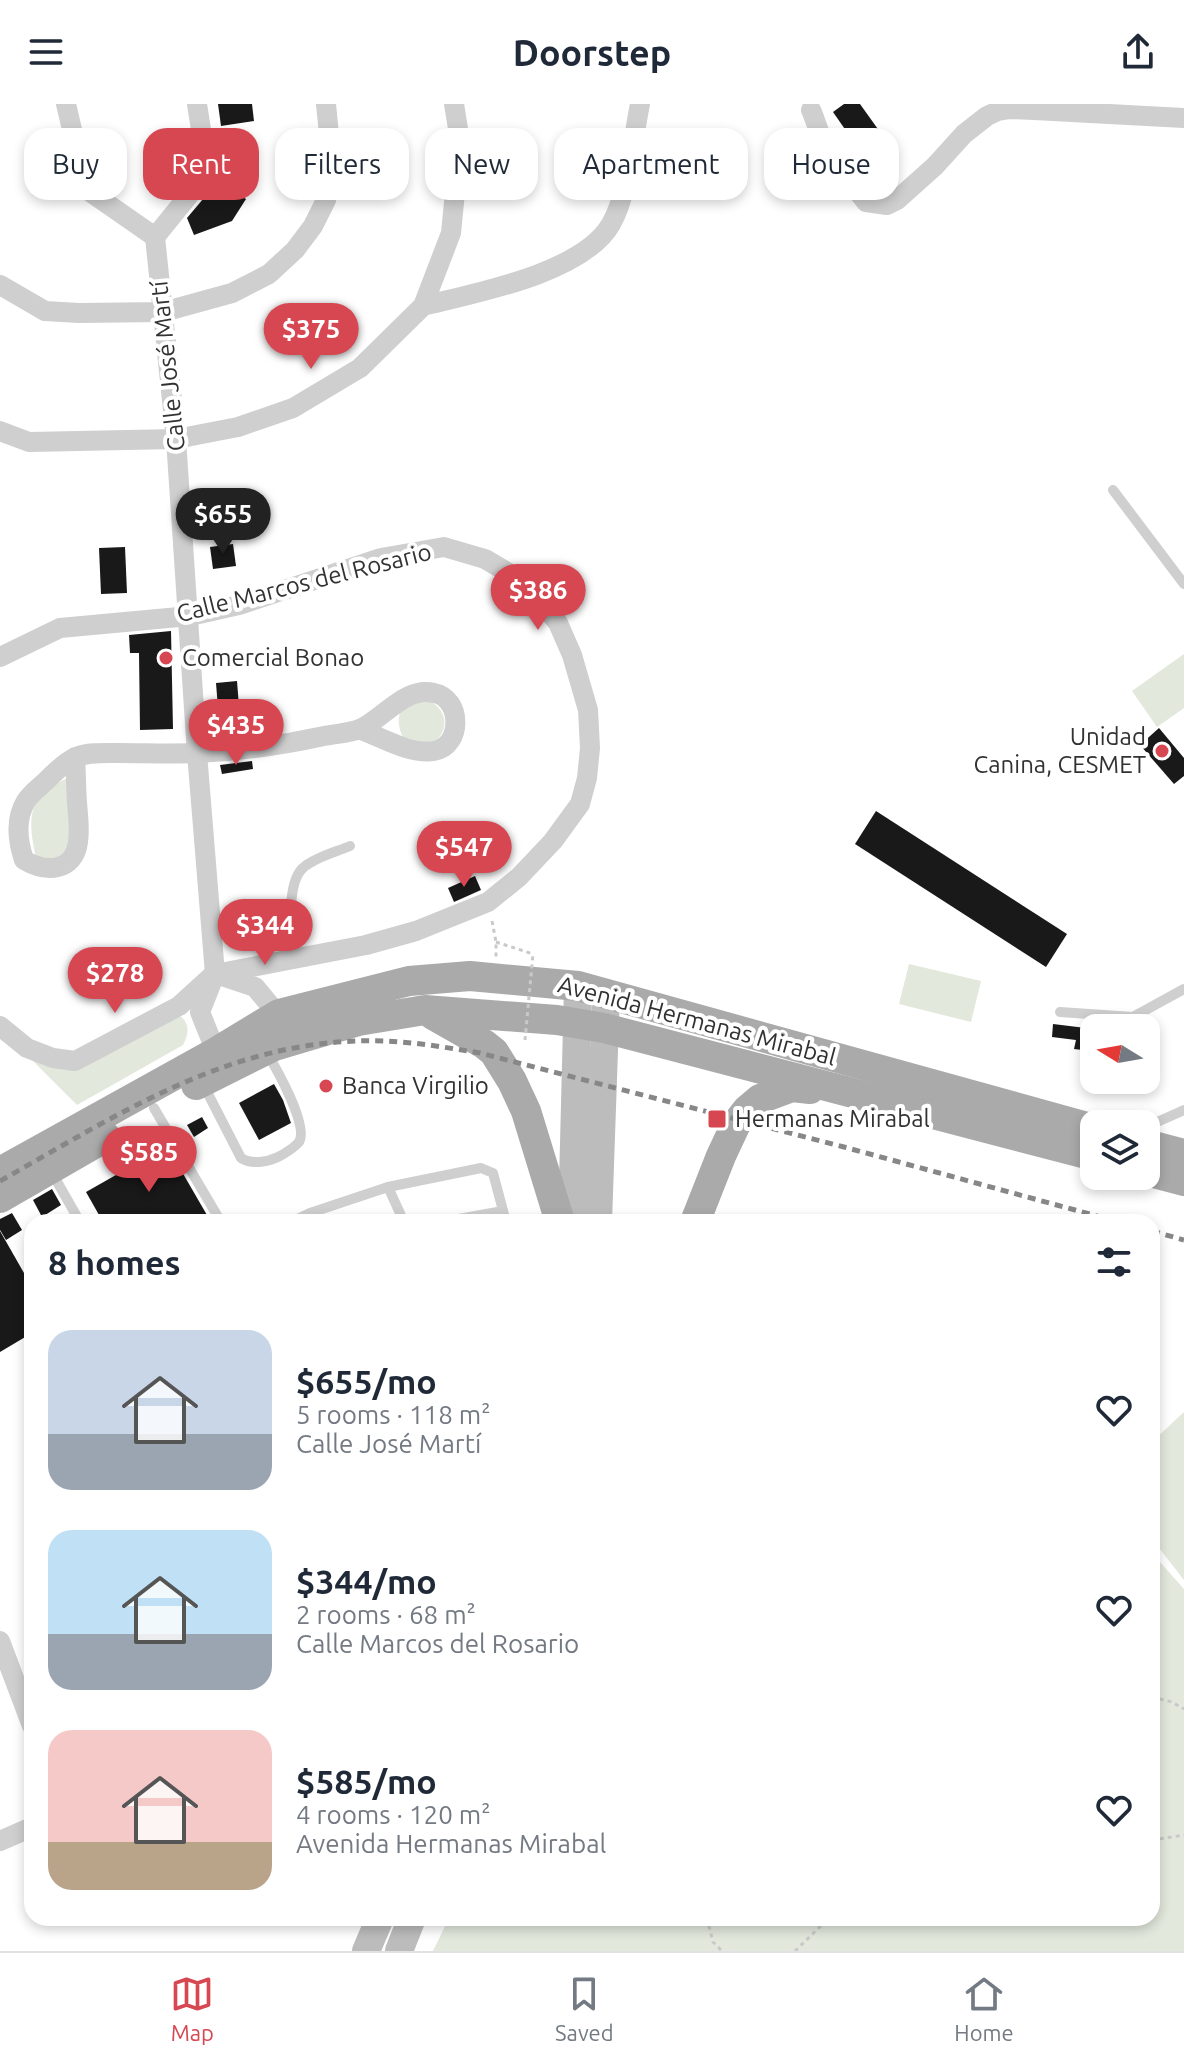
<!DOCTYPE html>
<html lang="en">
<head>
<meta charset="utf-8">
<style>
  body { margin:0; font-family:Ubuntu,sans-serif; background:#f2f2f3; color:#1f2937; height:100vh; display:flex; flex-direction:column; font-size:30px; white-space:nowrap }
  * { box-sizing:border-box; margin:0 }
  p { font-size:26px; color:#747a83 }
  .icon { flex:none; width:44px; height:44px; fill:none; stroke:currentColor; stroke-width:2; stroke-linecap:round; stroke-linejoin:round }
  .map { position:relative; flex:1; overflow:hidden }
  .panel { position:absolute; left:24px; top:1110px; width:1136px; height:712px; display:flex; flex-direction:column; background:#fff; border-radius:24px; box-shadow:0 4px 12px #0003 }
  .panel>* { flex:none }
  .top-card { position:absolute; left:24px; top:24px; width:1136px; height:72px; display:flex; gap:16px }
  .needle { width:52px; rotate:281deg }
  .controls { position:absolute; left:1080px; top:910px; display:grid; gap:16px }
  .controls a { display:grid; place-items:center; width:80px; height:80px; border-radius:16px; background:#fff; box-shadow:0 4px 12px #0003; font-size:40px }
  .price { position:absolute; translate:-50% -68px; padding:0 18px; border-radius:28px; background:#d74751; color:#fff; font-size:26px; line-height:52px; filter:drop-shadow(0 2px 4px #0008) }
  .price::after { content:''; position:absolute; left:50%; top:48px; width:24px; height:18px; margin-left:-12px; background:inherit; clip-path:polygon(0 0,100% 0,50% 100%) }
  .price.current { background:#222; color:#fff }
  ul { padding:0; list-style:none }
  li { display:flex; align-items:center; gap:24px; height:200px; padding:0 24px }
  li span { display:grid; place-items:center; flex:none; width:224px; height:160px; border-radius:24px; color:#555 }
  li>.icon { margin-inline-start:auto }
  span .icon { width:96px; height:96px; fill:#fffc; stroke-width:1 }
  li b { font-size:34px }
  h2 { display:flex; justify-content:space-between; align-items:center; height:96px; padding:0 24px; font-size:34px }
  .tag { padding:0 28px; border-radius:24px; background:#fff; box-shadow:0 4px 12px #0003; font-size:28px; line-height:72px }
  .tag.current { background:#d74751; color:#fff }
  header { display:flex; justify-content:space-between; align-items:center; height:104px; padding:0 24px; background:#fff; font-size:36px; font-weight:600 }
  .dock { display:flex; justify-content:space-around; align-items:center; height:112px; border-top:2px solid #e0e1e3; background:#fff; font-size:22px; color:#747a83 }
  .dock a { display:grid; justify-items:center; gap:4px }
  .dock .current { color:#d74751 }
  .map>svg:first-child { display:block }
  .green { fill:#e2e8dc }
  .building { fill:#191919 }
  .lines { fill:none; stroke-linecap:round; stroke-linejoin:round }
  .path { stroke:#c9c9c9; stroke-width:3; stroke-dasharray:4 4; stroke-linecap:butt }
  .lane { stroke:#cfcfcf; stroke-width:10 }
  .street { stroke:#cfcfcf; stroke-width:20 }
  .secondary { stroke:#bcbcbc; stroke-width:28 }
  .primary { stroke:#aaa; stroke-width:30 }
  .rail { stroke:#878787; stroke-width:5; stroke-dasharray:8 6; stroke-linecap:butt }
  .path-bridge { stroke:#c9c9c9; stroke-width:3; stroke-dasharray:4 4; stroke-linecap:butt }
  .poi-dot { fill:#d74751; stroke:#fff; stroke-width:3 }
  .labels { text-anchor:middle; stroke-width:8; stroke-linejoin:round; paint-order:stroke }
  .street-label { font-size:24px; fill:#323232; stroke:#fff }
  .poi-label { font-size:24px; fill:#323232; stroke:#fff; text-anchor:start }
</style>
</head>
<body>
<header><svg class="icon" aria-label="menu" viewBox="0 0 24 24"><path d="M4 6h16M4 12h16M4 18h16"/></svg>Doorstep<svg class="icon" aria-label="share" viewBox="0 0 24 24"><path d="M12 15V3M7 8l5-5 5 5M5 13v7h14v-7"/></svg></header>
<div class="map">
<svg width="1184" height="1847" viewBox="0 0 1184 1847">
  <rect width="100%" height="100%" fill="#fff"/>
  <g class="green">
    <polygon points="1184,550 1184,604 1157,623 1132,587"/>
    <path d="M430,597C449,608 449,628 432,640L403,633C398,623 395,607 408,600C413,597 424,598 430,597Z"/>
    <path d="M70,673L71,743L55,757L36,754C27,713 27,691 70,673Z"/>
    <polygon points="909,860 981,877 971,918 899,900"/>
    <path d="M175,909C190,916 190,928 183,941L77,1001L26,950L49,958Z"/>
    <polygon points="1184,1308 1184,1476 1152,1435 1152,1338"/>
    <polygon points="1152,1449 1184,1485 1184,1847 433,1847 449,1814 1152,1814"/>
  </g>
  <g class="building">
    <polygon points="218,0 252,0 254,17 221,22"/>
    <polygon points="844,0 860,0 880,28 858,44 833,8"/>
    <polygon points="183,39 185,55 170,57 171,68 156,70 153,42"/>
    <polygon points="219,76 246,95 232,117 194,131 187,114"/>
    <polygon points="233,440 236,462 213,465 210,443"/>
    <polygon points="125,443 127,489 101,490 99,444"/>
    <polygon points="171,527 173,625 140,626 139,549 130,549 129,531"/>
    <polygon points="237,577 240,615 219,617 216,579"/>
    <polygon points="1159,624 1184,654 1184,672 1174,680 1140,641"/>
    <polygon points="252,657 253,665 222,670 220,661"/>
    <polygon points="876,707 1067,830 1046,863 855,740"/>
    <polygon points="475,772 481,786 454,798 448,784"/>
    <polygon points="1053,920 1094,925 1094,940 1092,940 1091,947 1074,945 1076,936 1052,933"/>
    <polygon points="274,980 283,996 291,1019 259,1036 239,999"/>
    <polygon points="202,1013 208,1024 194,1033 187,1021"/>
    <polygon points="167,1042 211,1118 103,1118 86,1088"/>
    <polygon points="52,1085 61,1101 42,1113 33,1096"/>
    <polygon points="12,1109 22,1126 6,1136 0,1126 0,1115"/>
    <polygon points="0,1127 32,1183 32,1229 0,1248"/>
  </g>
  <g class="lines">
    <g class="path">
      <polyline points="492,817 496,838 496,853"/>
      <polyline points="496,838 533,850"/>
      <polyline points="1152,1593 1172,1598 1184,1605"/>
      <polyline points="1152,1736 1184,1731"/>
      <polyline points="707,1814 713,1838 722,1847"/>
      <polyline points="795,1847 829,1814"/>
    </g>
    <g class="lane">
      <polyline points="1113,386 1184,480"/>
      <path d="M292,855C292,832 285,778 304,763C316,753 336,748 350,742"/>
      <polyline points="1060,908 1133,913 1184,885"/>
      <path d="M203,980L241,1054C252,1061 267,1058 278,1053C284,1050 295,1043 299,1038C309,1022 276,964 267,949"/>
      <polyline points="154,1004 221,1118"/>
      <polyline points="1146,1023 1184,1006"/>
      <polyline points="51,1067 80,1118"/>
      <polyline points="388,1083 481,1064 493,1069 506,1118"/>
      <polyline points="291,1118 310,1109 388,1083 404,1118"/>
      <polyline points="442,1118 503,1107"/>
    </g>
    <g class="street">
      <polyline points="66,0 86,85 155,133"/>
      <path d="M811,6C816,17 819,30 825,41C836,62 852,80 866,98L887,101L897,96L935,62L964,30L987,12L998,7L1010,5L1034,6L1184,14"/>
      <polyline points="155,133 176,335 197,649 215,870 200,908 216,948 224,958"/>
      <polyline points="155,133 198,80 205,51 197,0"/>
      <polyline points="0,181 45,207 79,209 163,208 232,189 269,170 295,146 313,122 326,96 332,61 326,0"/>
      <path d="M423,202C476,189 583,169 611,120C628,91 633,34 640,0"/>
      <polyline points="0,327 29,338 176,335 238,323 293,304 360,264 423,202 451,129 460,37 454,0"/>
      <polyline points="0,553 60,524 190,512 239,501 381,454 444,443 485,455 514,472 539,495 558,519 572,551 588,606 590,644 587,674 580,700 553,737 519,773 488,798 416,827 366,841 215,870"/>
      <path d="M75,653C76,668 76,684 77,699C78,711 80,725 78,738C74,768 46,769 24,756C18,738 15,715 26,697C31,689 41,682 48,675C55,668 66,657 76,653C89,648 105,649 118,649C145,649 171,650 198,649C240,647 283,641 324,632C335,630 349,629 360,625C384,614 405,582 434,589C462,594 463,642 434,647C410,651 381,633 359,625"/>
      <polyline points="219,871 255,883 284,918"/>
      <polyline points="0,922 27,944 53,954 75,957 179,902 212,872"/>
      <polyline points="0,1537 32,1622"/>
      <polyline points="0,1737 32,1723"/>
    </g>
    <g class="secondary">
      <polyline points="572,1118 578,882"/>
      <polyline points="598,1118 606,889"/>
      <polyline points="366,1847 380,1814"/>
      <polyline points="399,1847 412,1814"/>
    </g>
    <g class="primary">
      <polyline points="433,911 484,940 494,948 512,977 526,1007 560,1118"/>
      <polyline points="196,981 274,942 358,917 425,906 557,916 604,924 1094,1052"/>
      <polyline points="1146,1040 1184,1050"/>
      <polyline points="1146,1067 1184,1077"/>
      <polyline points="0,1068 216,948 279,910 409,877 470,872 578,882 1094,1025"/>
      <polyline points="0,1094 106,1033"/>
      <polyline points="695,1118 721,1052 736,1020 747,1006 760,995 792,983 810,985"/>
    </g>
    <g class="rail">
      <path d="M0,1077C123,1008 236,932 384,937C416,938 449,944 480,949L844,1043L1119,1118"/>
      <polyline points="1152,1127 1184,1136"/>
    </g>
    <polyline class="path-bridge" points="525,936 533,850"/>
  </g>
  <g class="poi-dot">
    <circle cx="166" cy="554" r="8"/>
    <circle cx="1162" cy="647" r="8"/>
    <circle cx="326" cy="982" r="8"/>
    <rect x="707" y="1005" width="20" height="20" rx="4"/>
  </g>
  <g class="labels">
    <g class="street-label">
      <text transform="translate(168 262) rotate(-96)" y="8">Calle José Martí</text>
      <text transform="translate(304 479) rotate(-14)" y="8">Calle Marcos del Rosario</text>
      <text transform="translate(697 917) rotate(15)" y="8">Avenida Hermanas Mirabal</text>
    </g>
    <g class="poi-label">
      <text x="182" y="562">Comercial Bonao</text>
      <text x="1146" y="641" text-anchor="end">Unidad<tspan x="1146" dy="28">Canina, CESMET</tspan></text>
      <text x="342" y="990">Banca Virgilio</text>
      <text x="735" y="1023">Hermanas Mirabal</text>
    </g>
  </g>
</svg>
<div class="controls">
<a><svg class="needle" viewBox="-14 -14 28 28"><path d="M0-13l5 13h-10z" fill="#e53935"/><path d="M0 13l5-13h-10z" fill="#747a83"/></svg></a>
<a><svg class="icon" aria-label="layers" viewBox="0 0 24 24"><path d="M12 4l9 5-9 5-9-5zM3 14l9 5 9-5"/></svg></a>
</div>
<b class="price" style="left:311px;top:267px">$375</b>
<b class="price current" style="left:223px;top:452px">$655</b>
<b class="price" style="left:538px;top:528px">$386</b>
<b class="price" style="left:236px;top:663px">$435</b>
<b class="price" style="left:464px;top:785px">$547</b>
<b class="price" style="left:265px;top:863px">$344</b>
<b class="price" style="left:115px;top:911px">$278</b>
<b class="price" style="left:149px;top:1090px">$585</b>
<div class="top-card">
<a class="tag">Buy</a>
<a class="tag current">Rent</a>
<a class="tag">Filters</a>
<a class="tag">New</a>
<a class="tag">Apartment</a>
<a class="tag">House</a>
</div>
<section class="panel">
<h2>8 homes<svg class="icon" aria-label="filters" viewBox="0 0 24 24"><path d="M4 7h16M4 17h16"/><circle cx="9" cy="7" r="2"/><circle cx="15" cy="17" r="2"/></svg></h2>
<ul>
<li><span style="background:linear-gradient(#c9d6e8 65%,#9aa5b1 0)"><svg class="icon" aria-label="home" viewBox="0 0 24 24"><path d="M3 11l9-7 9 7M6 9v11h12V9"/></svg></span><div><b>$655/mo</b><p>5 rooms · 118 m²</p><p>Calle José Martí</p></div><svg class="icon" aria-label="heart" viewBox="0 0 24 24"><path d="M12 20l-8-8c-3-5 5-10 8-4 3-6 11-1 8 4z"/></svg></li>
<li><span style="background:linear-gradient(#bfe0f5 65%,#9aa5b1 0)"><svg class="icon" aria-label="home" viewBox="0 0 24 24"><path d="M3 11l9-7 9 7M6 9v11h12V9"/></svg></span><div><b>$344/mo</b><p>2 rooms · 68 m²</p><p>Calle Marcos del Rosario</p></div><svg class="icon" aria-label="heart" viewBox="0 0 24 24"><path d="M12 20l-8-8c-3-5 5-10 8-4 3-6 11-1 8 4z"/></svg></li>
<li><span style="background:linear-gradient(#f6c9c9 70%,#b9a48a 0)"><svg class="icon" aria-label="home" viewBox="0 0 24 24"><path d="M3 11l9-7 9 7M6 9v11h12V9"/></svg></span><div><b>$585/mo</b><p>4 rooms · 120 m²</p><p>Avenida Hermanas Mirabal</p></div><svg class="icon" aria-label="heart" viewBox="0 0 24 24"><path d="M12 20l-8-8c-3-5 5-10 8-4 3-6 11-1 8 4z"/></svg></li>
</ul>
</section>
</div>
<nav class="dock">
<a class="current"><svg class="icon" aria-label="map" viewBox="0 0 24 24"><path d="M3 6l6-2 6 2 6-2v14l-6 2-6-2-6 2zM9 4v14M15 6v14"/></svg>Map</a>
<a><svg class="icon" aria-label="saved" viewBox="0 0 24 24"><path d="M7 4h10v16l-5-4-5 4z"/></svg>Saved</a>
<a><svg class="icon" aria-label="home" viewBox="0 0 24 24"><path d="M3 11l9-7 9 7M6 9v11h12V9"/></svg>Home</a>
</nav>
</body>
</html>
